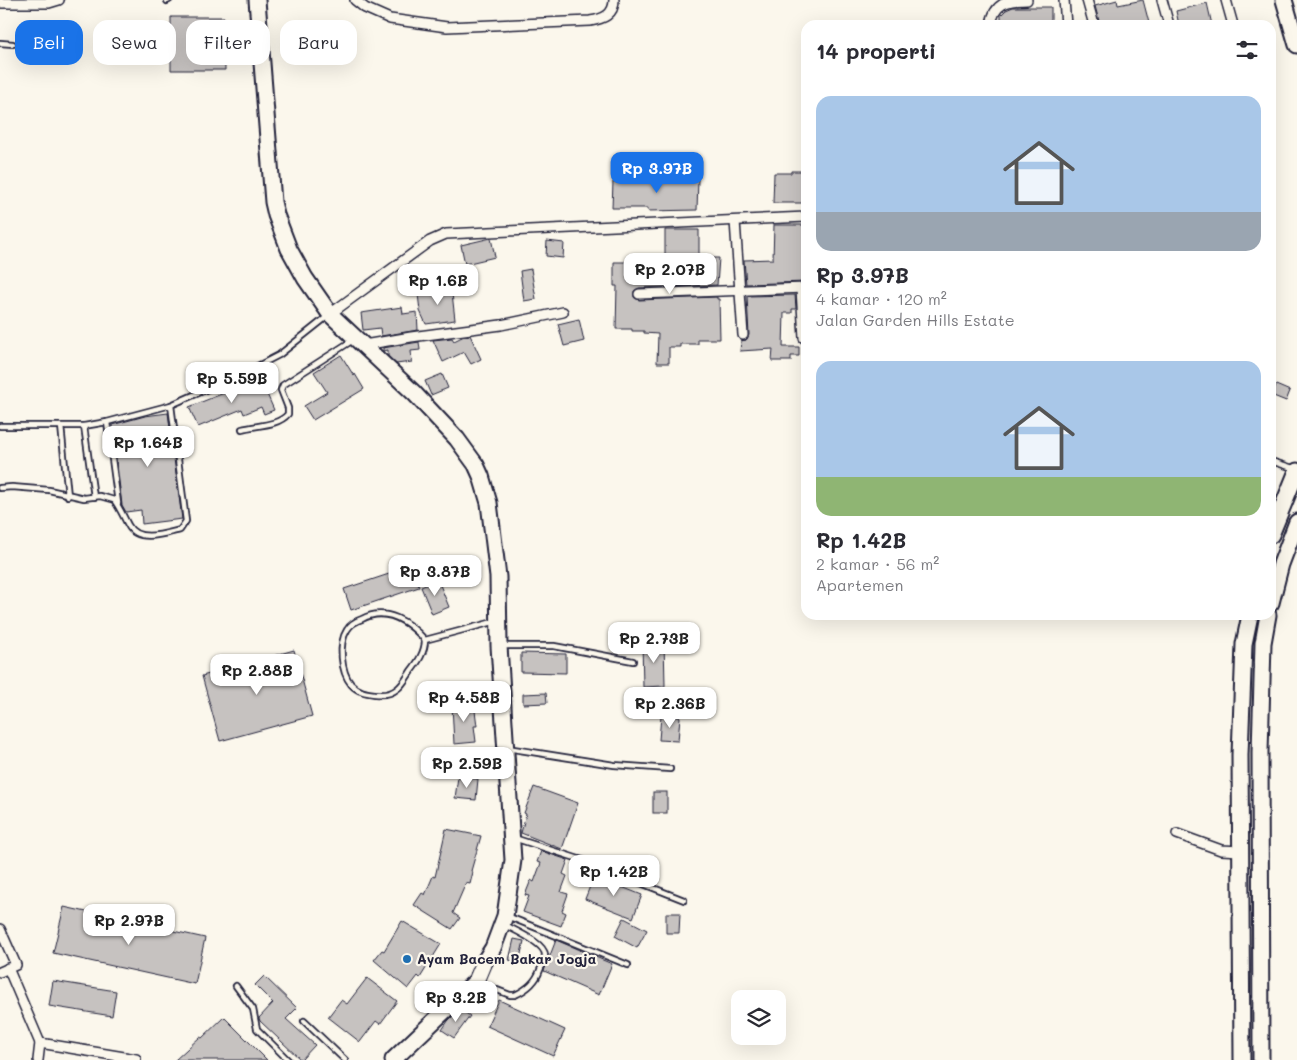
<!DOCTYPE html>
<html lang="id">
<head>
<meta charset="utf-8">
<style>
  body { margin:0; font-family:Mali,sans-serif; background:#f2f2f3; color:#2b2b33; height:100vh; display:flex; flex-direction:column; font-size:19px; white-space:nowrap }
  * { box-sizing:border-box; margin:0 }
  p { font-size:16px; color:#7c7c81 }
  .icon { flex:none; width:28px; height:28px; fill:none; stroke:currentColor; stroke-width:2; stroke-linecap:round; stroke-linejoin:round }
  .map { position:relative; flex:1; overflow:hidden }
  .drawer { position:absolute; left:801px; top:20px; width:475px; height:600px; display:flex; flex-direction:column; background:#fff; border-radius:15px; box-shadow:0 5px 20px #0002 }
  .drawer>* { flex:none }
  .banner { position:absolute; left:15px; top:20px; width:475px; height:45px; display:flex; gap:10px }
  .controls { position:absolute; left:731px; top:990px; display:grid; gap:10px }
  .controls a { display:grid; place-items:center; width:55px; height:55px; border-radius:10px; background:#fff; box-shadow:0 5px 20px #0002; font-size:25px }
  .price { position:absolute; translate:-50% -42px; padding:0 11px; border-radius:10px; background:#fff; color:#222; font-size:16px; line-height:32px; filter:drop-shadow(0 1px 2px #0008) }
  .price::after { content:''; position:absolute; left:50%; top:30px; width:15px; height:11px; margin-left:-8px; background:inherit; clip-path:polygon(0 0,100% 0,50% 100%) }
  .price.selected { background:#1a73e8; color:#fff }
  ul { padding:0; list-style:none }
  li { display:grid; align-content:center; gap:10px; height:265px; padding:0 15px }
  li span { display:grid; place-items:center; height:155px; border-radius:15px; color:#555 }
  li>.icon { margin-inline-start:auto }
  span .icon { width:90px; height:90px; fill:#fffc; stroke-width:1 }
  li b { font-size:21px }
  h2 { display:flex; justify-content:space-between; align-items:center; height:60px; padding:0 15px; font-size:21px }
  .chip { padding:0 18px; border-radius:15px; background:#fff; box-shadow:0 5px 20px #0002; font-size:18px; line-height:45px }
  .chip.selected { background:#1a73e8; color:#fff }
  .map>svg:first-child { display:block }
  .building { fill:#c6c2c0; stroke:#22223b }
  .lines { fill:none; stroke-linecap:round; stroke-linejoin:round }
  .service-casing { stroke:#22223b; stroke-width:8 }
  .minor-casing { stroke:#22223b; stroke-width:12 }
  .primary-casing { stroke:#22223b; stroke-width:19 }
  .trunk-casing { stroke:#22223b; stroke-width:19 }
  .service { stroke:#fbf7ec; stroke-width:4.5 }
  .minor { stroke:#fbf7ec; stroke-width:9 }
  .primary { stroke:#fbf7ec; stroke-width:15 }
  .trunk { stroke:#fbf7ec; stroke-width:15 }
  .poi-dot { fill:#1f6fb2; stroke:#fbf7ec; stroke-width:2 }
  .labels { text-anchor:middle; stroke-width:4.5; stroke-linejoin:round; paint-order:stroke }
  .poi-label { font-size:14px; font-weight:bold; fill:#22223b; stroke:#fbf7ec; text-anchor:start }
</style>
</head>
<body>
<div class="map">
<svg width="1297" height="1060" viewBox="0 0 1297 1060">
  <rect width="100%" height="100%" fill="#fbf7ec"/>
  <filter id="ink" filterUnits="userSpaceOnUse"><feTurbulence type="fractalNoise" baseFrequency=".02" numOctaves="2"/><feDisplacementMap in="SourceGraphic" scale="10" xChannelSelector="R" yChannelSelector="G"/><feConvolveMatrix kernelMatrix="1 2 1 2 8 2 1 2 1" color-interpolation-filters="sRGB"/></filter>
  <g filter="url(#ink)">
    <g class="building">
      <polygon points="1117,0 1118,5 1143,0 1149,23 1140,25 1125,25 1124,22 1112,25 1100,25 1095,6"/>
      <polygon points="1207,3 1212,25 1179,25 1176,11"/>
      <polygon points="1013,7 1051,7 1051,25 1001,25 1001,15 1006,10"/>
      <polygon points="171,17 224,17 225,70 171,70"/>
      <polygon points="791,171 806,171 806,203 773,203 774,173 791,173"/>
      <polygon points="648,175 683,175 683,179 698,179 697,210 648,211 648,208 612,208 613,182 648,181"/>
      <polygon points="774,225 806,225 806,282 746,284 744,260 773,259"/>
      <polygon points="665,230 699,230 699,258 719,258 717,285 639,288 634,291 634,297 639,300 717,297 717,299 719,299 720,339 698,339 698,344 680,344 680,347 669,347 669,363 657,363 658,334 644,333 644,331 632,331 632,329 616,329 617,286 614,286 614,262 665,262"/>
      <polygon points="491,238 495,257 465,264 461,245"/>
      <polygon points="547,241 564,243 563,258 546,256"/>
      <polygon points="531,269 536,299 524,301 520,271"/>
      <polygon points="451,284 455,320 426,324 420,311 418,294 441,292 441,285"/>
      <polygon points="795,295 796,309 792,309 792,313 784,313 783,347 799,347 799,356 791,356 791,361 772,361 773,349 740,351 741,341 746,340 749,335 747,296"/>
      <polygon points="402,307 403,314 417,312 418,330 381,336 380,328 363,330 361,313"/>
      <polygon points="579,319 584,341 564,346 558,324"/>
      <polygon points="470,335 481,359 471,364 464,352 443,362 433,340 452,338 454,341 464,336"/>
      <polygon points="419,342 420,350 411,351 412,362 396,364 388,356 388,350 383,351 383,348"/>
      <polygon points="341,355 354,376 355,374 364,389 313,420 304,406 327,392 314,372"/>
      <polygon points="442,374 448,388 431,395 425,381"/>
      <polygon points="248,381 252,390 263,385 274,410 264,414 261,407 244,414 242,409 198,427 189,407 234,389 233,387"/>
      <polygon points="1276,385 1290,391 1286,401 1271,395"/>
      <polygon points="168,413 182,519 142,524 141,510 126,512 122,505 112,425 145,416"/>
      <polygon points="413,566 419,587 351,610 344,589"/>
      <polygon points="438,580 449,607 432,614 421,587"/>
      <polygon points="664,641 665,686 643,687 642,642"/>
      <polygon points="294,650 312,716 220,741 202,676"/>
      <polygon points="521,653 566,654 566,673 521,672"/>
      <polygon points="546,693 547,703 523,704 523,694"/>
      <polygon points="474,703 477,726 474,726 476,742 454,744 452,705"/>
      <polygon points="661,716 680,717 678,741 659,740"/>
      <polygon points="458,777 478,779 476,800 455,798"/>
      <polygon points="534,787 578,803 562,849 521,833 526,814 524,813"/>
      <rect x="653" y="792" width="14" height="21"/>
      <polygon points="446,829 481,836 471,871 473,872 470,884 466,883 453,913 460,918 452,929 414,905 422,893 425,895 433,876 435,877"/>
      <polygon points="541,851 568,860 563,874 567,876 561,892 568,894 562,911 566,913 561,926 523,912 529,896 525,895 531,880 534,882 541,863 537,862"/>
      <polygon points="594,876 642,895 633,918 585,899"/>
      <polygon points="64,907 205,938 195,984 53,953"/>
      <polygon points="666,913 680,913 679,933 666,933"/>
      <polygon points="624,918 647,930 637,948 615,936"/>
      <polygon points="402,921 441,944 420,978 418,976 408,989 374,960 382,950 384,951"/>
      <polygon points="514,939 524,941 519,962 509,960"/>
      <polygon points="556,940 612,964 599,995 544,971"/>
      <polygon points="264,976 297,1008 286,1019 315,1045 301,1060 260,1021 259,1018 273,1003 255,985"/>
      <polygon points="367,978 397,1001 380,1024 376,1021 360,1042 328,1017 341,1000 347,1004"/>
      <polygon points="53,981 116,991 112,1016 49,1006"/>
      <polygon points="499,1000 565,1030 553,1056 487,1026"/>
      <polygon points="460,1009 470,1016 454,1038 442,1030 448,1021"/>
      <polygon points="224,1017 267,1060 175,1060 200,1037 202,1038"/>
    </g>
    <g class="lines">
      <defs>
        <g id="service">
          <polyline points="167,1 169,0"/>
          <polyline points="0,43 13,44"/>
          <polyline points="171,405 246,372 279,355 328,316"/>
          <polyline points="107,422 118,503"/>
          <path d="M0,426H84L107,422L171,405L186,521L180,530C164,534 137,543 128,525C123,516 120,508 114,500L100,496L84,498L49,490L12,487L0,488"/>
          <polyline points="61,426 68,496"/>
          <polyline points="84,426 94,497"/>
          <path d="M242,429C257,425 278,426 288,414V408L281,390L283,385L353,340"/>
          <polyline points="1271,461 1296,469"/>
          <path d="M425,640C409,622 386,606 362,619C356,621 350,625 347,630C338,644 341,672 351,684C358,692 367,693 375,694C383,695 391,694 397,689C403,685 407,677 411,671C418,662 425,652 425,640L497,621"/>
          <polyline points="501,646 554,646 633,661"/>
          <polyline points="507,748 614,765 670,769"/>
          <polyline points="514,838 585,861 684,900"/>
          <polyline points="507,916 628,965"/>
          <path d="M479,983L510,995H515C526,990 536,982 540,970C542,966 545,960 545,955C545,943 514,930 505,925"/>
          <polyline points="236,986 253,1009 257,1029 288,1060"/>
          <polyline points="304,1021 345,1060"/>
        </g>
        <g id="minor">
          <path d="M355,0L365,8L390,19L447,27L590,21C603,19 614,15 614,0"/>
          <polyline points="1064,0 1066,25"/>
          <polyline points="1087,0 1094,25"/>
          <polyline points="1162,0 1169,25"/>
          <polyline points="1226,0 1233,25"/>
          <polyline points="0,3 49,3 59,0"/>
          <path d="M991,25C994,3 1007,0 1027,0"/>
          <polyline points="735,221 743,335"/>
          <polyline points="801,289 804,338"/>
          <polyline points="639,294 806,288"/>
          <polyline points="330,314 430,241 446,234 806,217"/>
          <polyline points="364,345 411,337 501,325 563,312"/>
          <polyline points="1177,834 1221,850 1241,851"/>
          <polyline points="0,929 16,965 0,972"/>
          <polyline points="8,968 40,1043 136,1059 134,1060"/>
          <polyline points="38,1060 40,1043"/>
        </g>
        <g id="primary">
          <polyline points="1284,0 1297,45"/>
          <polyline points="1271,535 1297,471"/>
          <polyline points="1271,603 1281,564 1297,522"/>
          <polyline points="1242,1060 1240,755 1244,644 1250,615"/>
          <polyline points="1261,1060 1260,752 1263,643 1268,615"/>
        </g>
        <polyline id="trunk" points="257,0 273,202 276,215 289,249 305,278 330,314 414,393 457,439 476,465 481,476 489,503 498,577 499,646 513,860 505,916 493,948 484,962 476,981 393,1060"/>
      </defs>
      <use href="#service" class="service-casing"/>
      <use href="#minor" class="minor-casing"/>
      <use href="#primary" class="primary-casing"/>
      <use href="#trunk" class="trunk-casing"/>
      <use href="#service" class="service"/>
      <use href="#minor" class="minor"/>
      <use href="#primary" class="primary"/>
      <use href="#trunk" class="trunk"/>
    </g>
  </g>
  <circle class="poi-dot" cx="407" cy="959" r="5"/>
  <g class="labels">
    <g class="poi-label">
      <text x="417" y="964">Ayam Bacem Bakar Jogja</text>
    </g>
  </g>
</svg>
<div class="controls">
<a><svg class="icon" aria-label="layers" viewBox="0 0 24 24"><path d="M12 4l9 5-9 5-9-5zM3 14l9 5 9-5"/></svg></a>
</div>
<b class="price selected" style="left:657px;top:194px">Rp 3.97B</b>
<b class="price" style="left:670px;top:295px">Rp 2.07B</b>
<b class="price" style="left:438px;top:306px">Rp 1.6B</b>
<b class="price" style="left:232px;top:404px">Rp 5.59B</b>
<b class="price" style="left:148px;top:468px">Rp 1.64B</b>
<b class="price" style="left:435px;top:597px">Rp 3.87B</b>
<b class="price" style="left:654px;top:664px">Rp 2.73B</b>
<b class="price" style="left:257px;top:696px">Rp 2.88B</b>
<b class="price" style="left:464px;top:723px">Rp 4.58B</b>
<b class="price" style="left:670px;top:729px">Rp 2.36B</b>
<b class="price" style="left:467px;top:789px">Rp 2.59B</b>
<b class="price" style="left:614px;top:897px">Rp 1.42B</b>
<b class="price" style="left:129px;top:946px">Rp 2.97B</b>
<b class="price" style="left:456px;top:1023px">Rp 3.2B</b>
<div class="banner">
<a class="chip selected">Beli</a>
<a class="chip">Sewa</a>
<a class="chip">Filter</a>
<a class="chip">Baru</a>
</div>
<section class="drawer">
<h2>14 properti<svg class="icon" aria-label="filters" viewBox="0 0 24 24"><path d="M4 7h16M4 17h16"/><circle cx="9" cy="7" r="2"/><circle cx="15" cy="17" r="2"/></svg></h2>
<ul>
<li><span style="background:linear-gradient(#a9c7e8 75%,#9aa5b1 0)"><svg class="icon" aria-label="home" viewBox="0 0 24 24"><path d="M3 11l9-7 9 7M6 9v11h12V9"/></svg></span><div><b>Rp 3.97B</b><p>4 kamar · 120 m²</p><p>Jalan Garden Hills Estate</p></div></li>
<li><span style="background:linear-gradient(#a9c7e8 75%,#8fb573 0)"><svg class="icon" aria-label="home" viewBox="0 0 24 24"><path d="M3 11l9-7 9 7M6 9v11h12V9"/></svg></span><div><b>Rp 1.42B</b><p>2 kamar · 56 m²</p><p>Apartemen</p></div></li>
</ul>
</section>
</div>
</body>
</html>
